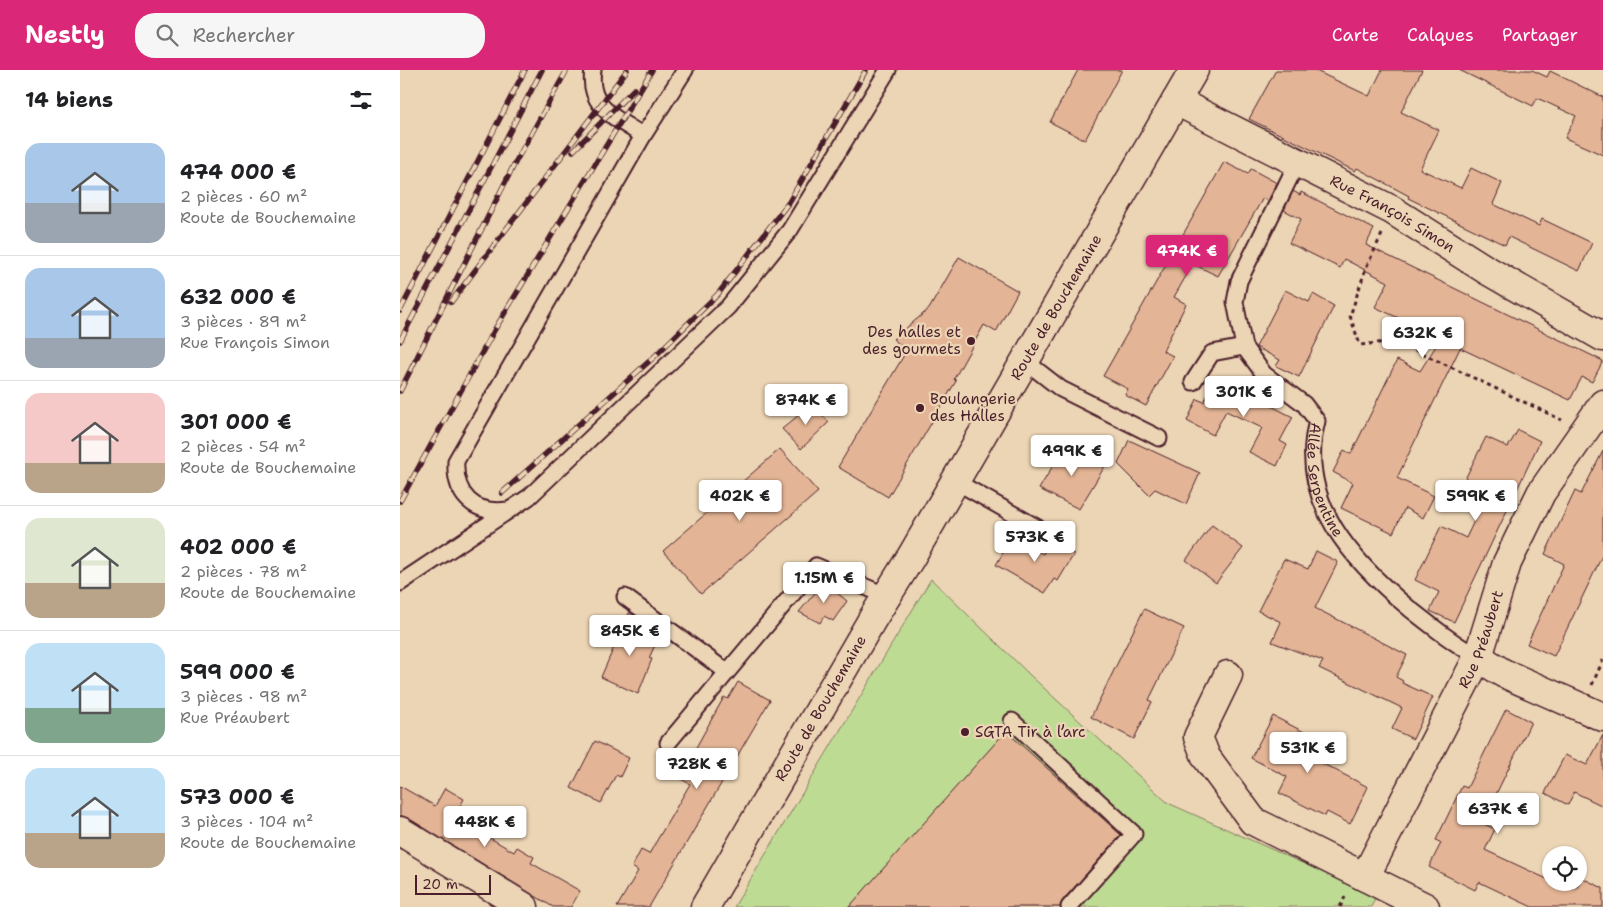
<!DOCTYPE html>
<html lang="fr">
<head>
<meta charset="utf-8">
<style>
  body { margin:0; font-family:"Shantell Sans",sans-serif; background:#f6f6f6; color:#202124; height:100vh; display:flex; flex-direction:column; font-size:19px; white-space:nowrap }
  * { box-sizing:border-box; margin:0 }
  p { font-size:16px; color:#757577 }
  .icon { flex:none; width:28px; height:28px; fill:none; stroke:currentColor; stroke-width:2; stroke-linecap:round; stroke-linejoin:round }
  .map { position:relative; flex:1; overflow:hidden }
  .drawer { display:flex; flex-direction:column; background:#fff; width:400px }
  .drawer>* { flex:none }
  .controls { position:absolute; left:1142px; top:776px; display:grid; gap:10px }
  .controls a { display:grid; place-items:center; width:45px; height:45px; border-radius:50%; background:#fff; box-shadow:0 1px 4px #0004; font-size:25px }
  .scale { position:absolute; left:15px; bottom:12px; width:76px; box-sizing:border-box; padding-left:5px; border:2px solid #4a1f2b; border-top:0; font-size:14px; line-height:18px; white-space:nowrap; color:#4a1f2b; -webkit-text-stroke:4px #ecd5b5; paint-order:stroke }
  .price { position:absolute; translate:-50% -42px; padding:0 11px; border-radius:5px; background:#fff; color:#222; font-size:16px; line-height:32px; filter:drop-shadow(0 1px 2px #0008) }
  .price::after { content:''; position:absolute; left:50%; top:30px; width:15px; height:11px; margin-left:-8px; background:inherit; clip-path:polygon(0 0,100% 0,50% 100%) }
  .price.selected { background:#db2777; color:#fff }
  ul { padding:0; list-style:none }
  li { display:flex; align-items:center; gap:15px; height:125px; padding:0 25px }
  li+li { border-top:1px solid #e0e0e0 }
  li span { display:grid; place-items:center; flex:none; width:140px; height:100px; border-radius:15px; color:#555 }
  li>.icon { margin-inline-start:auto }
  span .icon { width:60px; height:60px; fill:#fffc; stroke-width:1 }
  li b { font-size:21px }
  h2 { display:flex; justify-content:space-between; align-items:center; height:60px; padding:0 25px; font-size:21px }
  header { display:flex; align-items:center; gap:30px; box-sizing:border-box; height:70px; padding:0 25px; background:#db2777; color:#fff }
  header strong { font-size:24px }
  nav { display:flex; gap:28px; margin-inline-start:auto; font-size:18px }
  .search { width:350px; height:45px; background:#f6f6f6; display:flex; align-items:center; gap:12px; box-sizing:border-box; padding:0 18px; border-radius:20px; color:#757577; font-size:19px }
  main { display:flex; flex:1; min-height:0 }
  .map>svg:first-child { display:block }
  .green { fill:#bedb94; stroke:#847d60 }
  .building { fill:#e3b495; stroke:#4a1f2b }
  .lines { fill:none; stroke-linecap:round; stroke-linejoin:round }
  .lane-casing { stroke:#4a1f2b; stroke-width:19 }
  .street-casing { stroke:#4a1f2b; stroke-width:31 }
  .secondary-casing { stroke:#4a1f2b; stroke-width:31 }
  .path { stroke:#4a1f2b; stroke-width:3; stroke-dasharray:4 4; stroke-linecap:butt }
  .lane { stroke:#ecd5b5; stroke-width:15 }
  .street { stroke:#ecd5b5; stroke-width:28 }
  .secondary { stroke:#ecd5b5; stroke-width:28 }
  .rail-casing { stroke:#4a1f2b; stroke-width:5.5 }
  .rail { stroke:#ecd5b5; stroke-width:4; stroke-dasharray:11; stroke-linecap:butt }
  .poi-dot { fill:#4a1f2b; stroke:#ecd5b5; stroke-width:2 }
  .labels { text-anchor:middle; stroke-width:4.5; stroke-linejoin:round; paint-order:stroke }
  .street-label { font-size:15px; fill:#4a1f2b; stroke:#ecd5b5 }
  .poi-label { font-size:15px; fill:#4a1f2b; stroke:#ecd5b5; text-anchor:start }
</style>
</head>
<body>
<header>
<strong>Nestly</strong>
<div class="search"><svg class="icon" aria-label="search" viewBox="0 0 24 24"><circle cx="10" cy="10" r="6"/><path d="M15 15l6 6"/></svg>Rechercher</div>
<nav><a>Carte</a><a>Calques</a><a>Partager</a></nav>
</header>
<main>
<section class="drawer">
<h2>14 biens<svg class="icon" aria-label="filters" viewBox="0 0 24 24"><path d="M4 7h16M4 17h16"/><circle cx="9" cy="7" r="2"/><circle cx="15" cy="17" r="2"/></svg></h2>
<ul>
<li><span style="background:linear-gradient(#a9c7e8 60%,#9aa5b1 0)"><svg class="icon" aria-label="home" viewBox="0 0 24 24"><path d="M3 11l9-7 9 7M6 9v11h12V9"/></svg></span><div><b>474 000 €</b><p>2 pièces · 60 m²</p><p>Route de Bouchemaine</p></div></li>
<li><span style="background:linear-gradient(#a9c7e8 70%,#9aa5b1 0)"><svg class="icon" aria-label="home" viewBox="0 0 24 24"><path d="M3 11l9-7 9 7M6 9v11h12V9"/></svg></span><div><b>632 000 €</b><p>3 pièces · 89 m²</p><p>Rue François Simon</p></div></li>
<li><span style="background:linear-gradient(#f6c9c9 70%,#b9a48a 0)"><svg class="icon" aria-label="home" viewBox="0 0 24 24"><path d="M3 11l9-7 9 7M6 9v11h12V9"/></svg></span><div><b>301 000 €</b><p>2 pièces · 54 m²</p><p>Route de Bouchemaine</p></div></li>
<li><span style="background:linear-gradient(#dfe7d0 65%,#b9a48a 0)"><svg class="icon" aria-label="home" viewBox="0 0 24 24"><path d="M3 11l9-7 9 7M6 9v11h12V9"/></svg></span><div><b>402 000 €</b><p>2 pièces · 78 m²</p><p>Route de Bouchemaine</p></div></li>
<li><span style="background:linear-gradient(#bfe0f5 65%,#7fa58c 0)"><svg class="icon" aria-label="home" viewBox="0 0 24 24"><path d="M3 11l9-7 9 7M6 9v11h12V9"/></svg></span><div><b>599 000 €</b><p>3 pièces · 98 m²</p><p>Rue Préaubert</p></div></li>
<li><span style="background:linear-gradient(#bfe0f5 65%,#b9a48a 0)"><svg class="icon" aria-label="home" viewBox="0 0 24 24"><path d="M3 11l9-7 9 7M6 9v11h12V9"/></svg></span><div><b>573 000 €</b><p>3 pièces · 104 m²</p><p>Route de Bouchemaine</p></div></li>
</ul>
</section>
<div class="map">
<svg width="1203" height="837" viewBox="0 0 1203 837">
  <rect width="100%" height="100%" fill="#ecd5b5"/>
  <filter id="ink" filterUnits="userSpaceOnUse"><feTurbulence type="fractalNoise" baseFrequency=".02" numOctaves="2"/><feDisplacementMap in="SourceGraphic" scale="10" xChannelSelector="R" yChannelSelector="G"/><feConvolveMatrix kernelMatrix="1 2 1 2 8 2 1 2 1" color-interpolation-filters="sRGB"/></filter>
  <g filter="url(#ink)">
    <polygon class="green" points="531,509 632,607 768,733 976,826 971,837 334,837"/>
    <g class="building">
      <polygon points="678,0 722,0 685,70 650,52"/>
      <polygon points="876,0 914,0 969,26 982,0 1022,0 1001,42 1039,60 1020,99 1061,118 1071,98 1102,113 1093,134 1139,156 1142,149 1192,173 1179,201 1109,167 1105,175 1008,128 1009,126 957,98 955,101 849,49"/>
      <polygon points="1059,0 1132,0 1147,7 1150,1 1203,27 1203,85 1165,68 1176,46 1137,28 1133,36"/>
      <polygon points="824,92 848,104 851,99 877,113 868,131 863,128 818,206 793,194 774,227 786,234 763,281 773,286 746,336 725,325 728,319 703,306"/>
      <polygon points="893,121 900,125 901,122 974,159 966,175 1203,291 1192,312 1182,307 1170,330 1060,278 997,408 1034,426 1023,448 1005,438 993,463 941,438 953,413 933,402 944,380 951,384 997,290 1020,301 1041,268 975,237 988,212 944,189 940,198 889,173 901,149 884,140"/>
      <polygon points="559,187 618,221 596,262 584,255 554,309 556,311 488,427 438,397 507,280 493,269 529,239"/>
      <polygon points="885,220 909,232 913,224 934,236 899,307 876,296 880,290 856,277"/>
      <polygon points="816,308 893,347 880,371 887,375 877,396 849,382 862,358 826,341 813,365 787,351 797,329 804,332"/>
      <polygon points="412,334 429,352 401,379 382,359"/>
      <polygon points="1118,360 1140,371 1054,552 1030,541 1039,522 1015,510 1041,456 1066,468 1083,432 1059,421 1086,367 1108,377"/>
      <polygon points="729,370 800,403 786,434 755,419 749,425 718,394"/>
      <polygon points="666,374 705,396 679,439 639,419"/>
      <polygon points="380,379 418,422 301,524 263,481"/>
      <polygon points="1203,381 1203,484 1154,586 1127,574 1164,494 1145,484 1175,421 1181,424"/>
      <polygon points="812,455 843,478 816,513 786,490"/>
      <polygon points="612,467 643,484 650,471 674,484 658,511 654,509 645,523 596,495"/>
      <polygon points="916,481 938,492 915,538 1007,585 996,607 1003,611 1002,613 1033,627 1013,669 992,659 1002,638 919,598 923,591 872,572 881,552 858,541 884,489 908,499"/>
      <polygon points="424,512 447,531 433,551 424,546 420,553 399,542"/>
      <polygon points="744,539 784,558 749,630 752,632 734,669 691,647"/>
      <polygon points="229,543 246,554 241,566 256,573 249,588 252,589 238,624 201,607"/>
      <polygon points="338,612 370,630 249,837 217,837 238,801 232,797 241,780 249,784 290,714 279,708 324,627 328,629"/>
      <polygon points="1106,639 1131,652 1082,753 1095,759 1085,780 1162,816 1163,813 1176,820 1182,808 1203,818 1203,837 1132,837 1079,812 1075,820 1029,797 1041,773 1036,770 1062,716 1067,718"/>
      <polygon points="873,646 908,664 900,682 968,717 950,754 927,742 925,746 879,723 887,707 851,688"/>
      <polygon points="606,661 721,765 662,831 660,837 449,837"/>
      <polygon points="1203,665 1203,736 1174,722 1168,735 1145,723 1165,685 1187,695"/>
      <polygon points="195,671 229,688 220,707 216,705 201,733 171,718"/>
      <polygon points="0,716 35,736 45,718 64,729 54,747 114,782 117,777 134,787 131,793 180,821 171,837 153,837 8,748 0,745"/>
    </g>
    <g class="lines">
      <defs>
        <g id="lane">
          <path d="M193,0C187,38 217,48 243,66"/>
          <path id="s1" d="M897,93L839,211L835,232L844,277L864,304L904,334L917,351C896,431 953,492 1010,539C1033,557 1053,573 1078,587"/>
          <polyline points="625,291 661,319 759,368"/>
          <polyline points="793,312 812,283 844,277"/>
          <polyline points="555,411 638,458"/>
          <path d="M108,440C74,445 54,425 56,391L243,66L285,0"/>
          <polyline points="0,513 129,427 328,237 390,160 488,0"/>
          <polyline points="225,527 327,602"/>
          <polyline points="612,651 734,764 669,837"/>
          <polyline points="268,673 416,496 487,526"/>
        </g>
        <g id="street">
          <path id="s2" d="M776,31L992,140L1085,199L1203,267"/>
          <polyline points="1078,587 1103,603 1203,647"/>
          <polyline points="828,605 798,667 806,687 853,751 965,807"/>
          <polyline points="0,761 124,837"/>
          <path id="s3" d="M1025,837L965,807L1078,587L1107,493L1141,423L1203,334"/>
        </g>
        <g id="secondary">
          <path id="s4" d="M305,837L473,548L511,487L794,0"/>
        </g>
      </defs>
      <use href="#lane" class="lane-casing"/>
      <use href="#street" class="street-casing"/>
      <use href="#secondary" class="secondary-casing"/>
      <g class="path">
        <polyline points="982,164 966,198 950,246 960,275 996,271 1162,350"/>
        <polyline points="1192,615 1203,590"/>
        <polyline points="940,837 945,827"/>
      </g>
      <use href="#lane" class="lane"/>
      <use href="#street" class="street"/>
      <use href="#secondary" class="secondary"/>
      <defs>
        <g id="rail">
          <polyline points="173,81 234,19"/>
          <polyline points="51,232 227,0"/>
          <polyline points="0,241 125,0"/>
          <polyline points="0,271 142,0"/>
          <polyline points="0,321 116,91 167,0"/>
          <polyline points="102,423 254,287 318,224 389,132 466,0"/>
          <polyline points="0,431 95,259 252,0"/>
        </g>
      </defs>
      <use href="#rail" class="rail-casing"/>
      <use href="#rail" class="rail"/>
    </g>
  </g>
  <g class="poi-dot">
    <circle cx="571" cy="271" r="5"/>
    <circle cx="520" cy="338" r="5"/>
    <circle cx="565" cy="662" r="5"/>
  </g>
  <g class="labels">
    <g class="street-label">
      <text dy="5" stroke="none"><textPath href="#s2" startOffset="244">Rue François Simon</textPath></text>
      <text dy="5" stroke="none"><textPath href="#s4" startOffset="695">Route de Bouchemaine</textPath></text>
      <text dy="5" stroke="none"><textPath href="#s1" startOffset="365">Allée Serpentine</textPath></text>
      <text dy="5" stroke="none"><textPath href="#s3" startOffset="332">Rue Préaubert</textPath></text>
      <text dy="5" stroke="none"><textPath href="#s4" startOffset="230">Route de Bouchemaine</textPath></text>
    </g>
    <g class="poi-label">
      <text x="561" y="267" text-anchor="end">Des halles et<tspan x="561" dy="17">des gourmets</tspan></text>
      <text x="530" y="334">Boulangerie<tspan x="530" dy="17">des Halles</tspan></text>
      <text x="575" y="667">SGTA Tir à l’arc</text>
    </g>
  </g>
</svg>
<div class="controls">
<a><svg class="icon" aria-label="locate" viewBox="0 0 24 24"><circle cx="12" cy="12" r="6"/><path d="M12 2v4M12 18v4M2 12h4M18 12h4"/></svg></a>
</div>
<div class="scale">20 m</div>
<b class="price selected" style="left:787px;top:207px">474K €</b>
<b class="price" style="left:1023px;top:289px">632K €</b>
<b class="price" style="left:844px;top:348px">301K €</b>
<b class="price" style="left:406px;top:356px">874K €</b>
<b class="price" style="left:672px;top:407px">499K €</b>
<b class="price" style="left:340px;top:452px">402K €</b>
<b class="price" style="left:1076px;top:452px">599K €</b>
<b class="price" style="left:635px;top:493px">573K €</b>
<b class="price" style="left:424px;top:534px">1.15M €</b>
<b class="price" style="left:230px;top:587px">845K €</b>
<b class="price" style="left:908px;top:704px">531K €</b>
<b class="price" style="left:297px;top:720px">728K €</b>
<b class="price" style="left:1098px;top:765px">637K €</b>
<b class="price" style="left:85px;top:778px">448K €</b>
</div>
</main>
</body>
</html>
